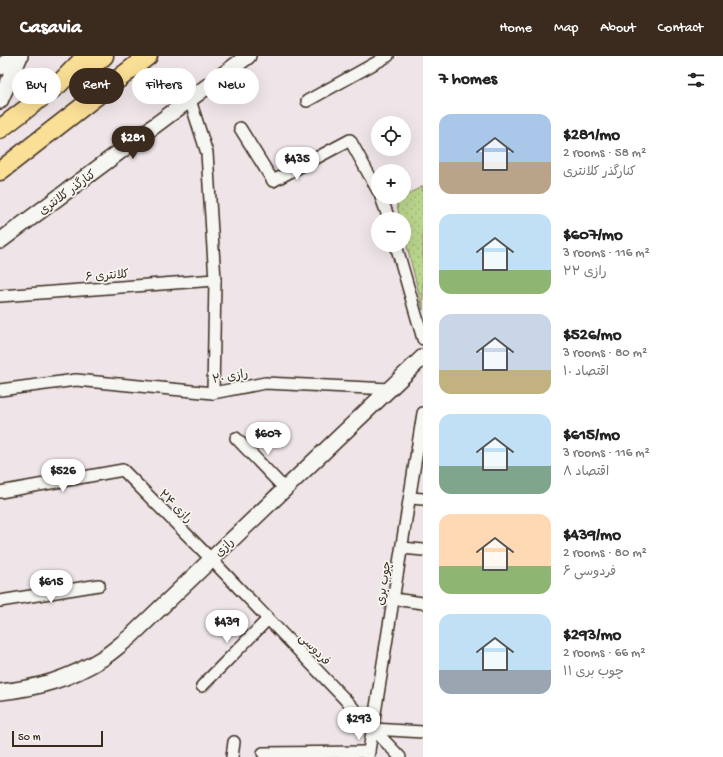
<!DOCTYPE html>
<html lang="en">
<head>
<meta charset="utf-8">
<style>
  body { margin:0; font-family:"Gochi Hand","Playpen Sans Arabic",sans-serif; background:#f2f2f2; color:#222; height:100vh; display:flex; flex-direction:column; font-size:15px; white-space:nowrap }
  * { box-sizing:border-box; margin:0 }
  p { font-size:13px; color:#767676 }
  .icon { flex:none; width:22px; height:22px; fill:none; stroke:currentColor; stroke-width:2; stroke-linecap:round; stroke-linejoin:round }
  .map { position:relative; flex:1; overflow:hidden }
  .panel { display:flex; flex-direction:column; background:#fff; width:300px }
  .panel>* { flex:none }
  .banner { position:absolute; left:12px; top:12px; width:351px; height:36px; display:flex; gap:8px }
  .buttons { position:absolute; left:371px; top:60px; display:grid; gap:8px }
  .buttons a { display:grid; place-items:center; width:40px; height:40px; border-radius:50%; background:#fff; box-shadow:0 4px 16px #0002; font-size:20px }
  .scale { position:absolute; left:12px; bottom:10px; width:91px; box-sizing:border-box; padding-left:4px; border:2px solid #3b2a1e; border-top:0; font-size:11px; line-height:14px; white-space:nowrap; color:#3b2a1e; -webkit-text-stroke:3px #f6f6f2; paint-order:stroke }
  .price { position:absolute; translate:-50% -34px; padding:0 9px; border-radius:14px; background:#fff; color:#222; font-size:13px; line-height:26px; filter:drop-shadow(0 1px 2px #0008) }
  .price::after { content:''; position:absolute; left:50%; top:24px; width:12px; height:9px; margin-left:-6px; background:inherit; clip-path:polygon(0 0,100% 0,50% 100%) }
  .price.active { background:#3b2a1e; color:#fff }
  ul { padding:0; list-style:none }
  li { display:flex; align-items:center; gap:12px; height:100px; padding:0 16px }
  li span { display:grid; place-items:center; flex:none; width:112px; height:80px; border-radius:12px; color:#555 }
  li>.icon { margin-inline-start:auto }
  span .icon { width:48px; height:48px; fill:#fffc; stroke-width:1 }
  li b { font-size:17px }
  h2 { display:flex; justify-content:space-between; align-items:center; height:48px; padding:0 16px; font-size:17px }
  .chip { padding:0 14px; border-radius:18px; background:#fff; box-shadow:0 4px 16px #0002; font-size:14px; line-height:36px }
  .chip.active { background:#3b2a1e; color:#fff }
  header { display:flex; align-items:center; gap:24px; box-sizing:border-box; height:56px; padding:0 20px; background:#3b2a1e; color:#fff }
  header strong { font-size:19px }
  nav { display:flex; gap:22px; margin-inline-start:auto; font-size:14px }
  main { display:flex; flex:1; min-height:0 }
  .map>svg:first-child { display:block }
  .park { fill:url(#park-dots); stroke:#7a7f55 }
  .lines { fill:none; stroke-linecap:round; stroke-linejoin:round }
  .minor-casing { stroke:#3b2a1e; stroke-width:14 }
  .secondary-casing { stroke:#3b2a1e; stroke-width:18 }
  .trunk-casing { stroke:#3b2a1e; stroke-width:21 }
  .minor { stroke:#f6f6f2; stroke-width:11 }
  .secondary { stroke:#f6f6f2; stroke-width:15 }
  .trunk { stroke:#fadf96; stroke-width:18 }
  .labels { text-anchor:middle; stroke-width:3.5; stroke-linejoin:round; paint-order:stroke }
  .street-label { font-size:12px; fill:#3b2a1e; stroke:#f6f6f2 }
</style>
</head>
<body>
<header>
<strong>Casavia</strong>
<nav><a>Home</a><a>Map</a><a>About</a><a>Contact</a></nav>
</header>
<main>
<div class="map">
<svg width="423" height="701" viewBox="0 0 423 701">
  <defs>
    <pattern id="park-dots" width="8" height="8" patternUnits="userSpaceOnUse"><rect width="8" height="8" fill="#b9d48c"/><path d="M2 2h.1M6 6h.1" fill="none" stroke="#a0b678" stroke-width="1.8" stroke-linecap="round"/></pattern>
  </defs>
  <rect width="100%" height="100%" fill="#efe5e8"/>
  <filter id="ink" filterUnits="userSpaceOnUse"><feTurbulence type="fractalNoise" baseFrequency=".025" numOctaves="2"/><feDisplacementMap in="SourceGraphic" scale="8" xChannelSelector="R" yChannelSelector="G"/><feConvolveMatrix kernelMatrix="1 2 1 2 8 2 1 2 1" color-interpolation-filters="sRGB"/></filter>
  <g filter="url(#ink)">
    <polygon class="park" points="423,130 423,254 404,178 404,163 400,163 396,145"/>
    <g class="lines">
      <defs>
        <g id="minor">
          <polyline points="190,44 207,97 215,224 213,337"/>
          <polyline points="307,45 388,0"/>
          <polyline points="240,72 273,125 350,84 378,135"/>
          <polyline points="381,141 389,163"/>
          <polyline points="396,189 423,283"/>
          <polyline points="0,240 215,224"/>
          <polyline points="0,334 76,324 213,337 265,327 390,333"/>
          <polyline points="236,382 285,433"/>
          <polyline points="0,436 123,414 211,503 400,701"/>
          <polyline points="410,442 423,443"/>
          <polyline points="402,492 423,494"/>
          <polyline points="393,543 423,547"/>
          <polyline points="0,545 99,529"/>
          <polyline points="202,630 268,563"/>
          <polyline points="373,673 423,676"/>
          <polyline points="263,697 369,696"/>
          <polyline points="232,701 234,686"/>
          <polyline points="368,701 423,357"/>
        </g>
        <g id="secondary">
          <polyline points="0,11 14,0"/>
          <polyline points="0,45 20,0"/>
          <polyline points="0,185 248,0"/>
          <path d="M0,636C38,632 69,623 103,602C112,596 121,588 130,581L423,301"/>
        </g>
        <g id="trunk">
          <polyline points="75,19 94,8 104,0"/>
          <polyline points="0,73 59,28 86,0"/>
          <polyline points="0,115 148,0"/>
        </g>
      </defs>
      <use href="#minor" class="minor-casing"/>
      <use href="#secondary" class="secondary-casing"/>
      <use href="#trunk" class="trunk-casing"/>
      <use href="#minor" class="minor"/>
      <use href="#secondary" class="secondary"/>
      <use href="#trunk" class="trunk"/>
    </g>
  </g>
  <g class="labels">
    <g class="street-label">
      <text transform="translate(67 136) rotate(-36)" y="4">کنارگذر کلانتری</text>
      <text transform="translate(107 219) rotate(-4)" y="4">کلانتری ۶</text>
      <text transform="translate(230 320) rotate(-10)" y="4">رازی ۲۰</text>
      <text transform="translate(176 450) rotate(45)" y="4">رازی ۲۴</text>
      <text transform="translate(224 491) rotate(-44)" y="4">رازی</text>
      <text transform="translate(383 527) rotate(-81)" y="4">چوب بری</text>
      <text transform="translate(315 593) rotate(46)" y="4">فردوسی</text>
    </g>
  </g>
</svg>
<div class="buttons">
<a><svg class="icon" aria-label="locate" viewBox="0 0 24 24"><circle cx="12" cy="12" r="6"/><path d="M12 2v4M12 18v4M2 12h4M18 12h4"/></svg></a>
<a>+</a>
<a>−</a>
</div>
<div class="scale">50 m</div>
<b class="price active" style="left:133px;top:104px">$281</b>
<b class="price" style="left:297px;top:125px">$435</b>
<b class="price" style="left:268px;top:400px">$607</b>
<b class="price" style="left:63px;top:437px">$526</b>
<b class="price" style="left:51px;top:548px">$615</b>
<b class="price" style="left:227px;top:588px">$439</b>
<b class="price" style="left:359px;top:685px">$293</b>
<div class="banner">
<a class="chip">Buy</a>
<a class="chip active">Rent</a>
<a class="chip">Filters</a>
<a class="chip">New</a>
</div>
</div>
<section class="panel">
<h2>7 homes<svg class="icon" aria-label="filters" viewBox="0 0 24 24"><path d="M4 7h16M4 17h16"/><circle cx="9" cy="7" r="2"/><circle cx="15" cy="17" r="2"/></svg></h2>
<ul>
<li><span style="background:linear-gradient(#a9c7e8 60%,#b9a48a 0)"><svg class="icon" aria-label="home" viewBox="0 0 24 24"><path d="M3 11l9-7 9 7M6 9v11h12V9"/></svg></span><div><b>$281/mo</b><p>2 rooms · 58 m²</p><p>کنارگذر کلانتری</p></div></li>
<li><span style="background:linear-gradient(#bfe0f5 70%,#8fb573 0)"><svg class="icon" aria-label="home" viewBox="0 0 24 24"><path d="M3 11l9-7 9 7M6 9v11h12V9"/></svg></span><div><b>$607/mo</b><p>3 rooms · 116 m²</p><p>رازی ۲۲</p></div></li>
<li><span style="background:linear-gradient(#c9d6e8 70%,#c2b280 0)"><svg class="icon" aria-label="home" viewBox="0 0 24 24"><path d="M3 11l9-7 9 7M6 9v11h12V9"/></svg></span><div><b>$526/mo</b><p>3 rooms · 80 m²</p><p>۱۰ اقتصاد</p></div></li>
<li><span style="background:linear-gradient(#bfe0f5 65%,#7fa58c 0)"><svg class="icon" aria-label="home" viewBox="0 0 24 24"><path d="M3 11l9-7 9 7M6 9v11h12V9"/></svg></span><div><b>$615/mo</b><p>3 rooms · 116 m²</p><p>۸ اقتصاد</p></div></li>
<li><span style="background:linear-gradient(#ffd9b3 65%,#8fb573 0)"><svg class="icon" aria-label="home" viewBox="0 0 24 24"><path d="M3 11l9-7 9 7M6 9v11h12V9"/></svg></span><div><b>$439/mo</b><p>2 rooms · 80 m²</p><p>فردوسی ۶</p></div></li>
<li><span style="background:linear-gradient(#bfe0f5 70%,#9aa5b1 0)"><svg class="icon" aria-label="home" viewBox="0 0 24 24"><path d="M3 11l9-7 9 7M6 9v11h12V9"/></svg></span><div><b>$293/mo</b><p>2 rooms · 66 m²</p><p>۱۱ چوب بری</p></div></li>
</ul>
</section>
</main>
</body>
</html>
